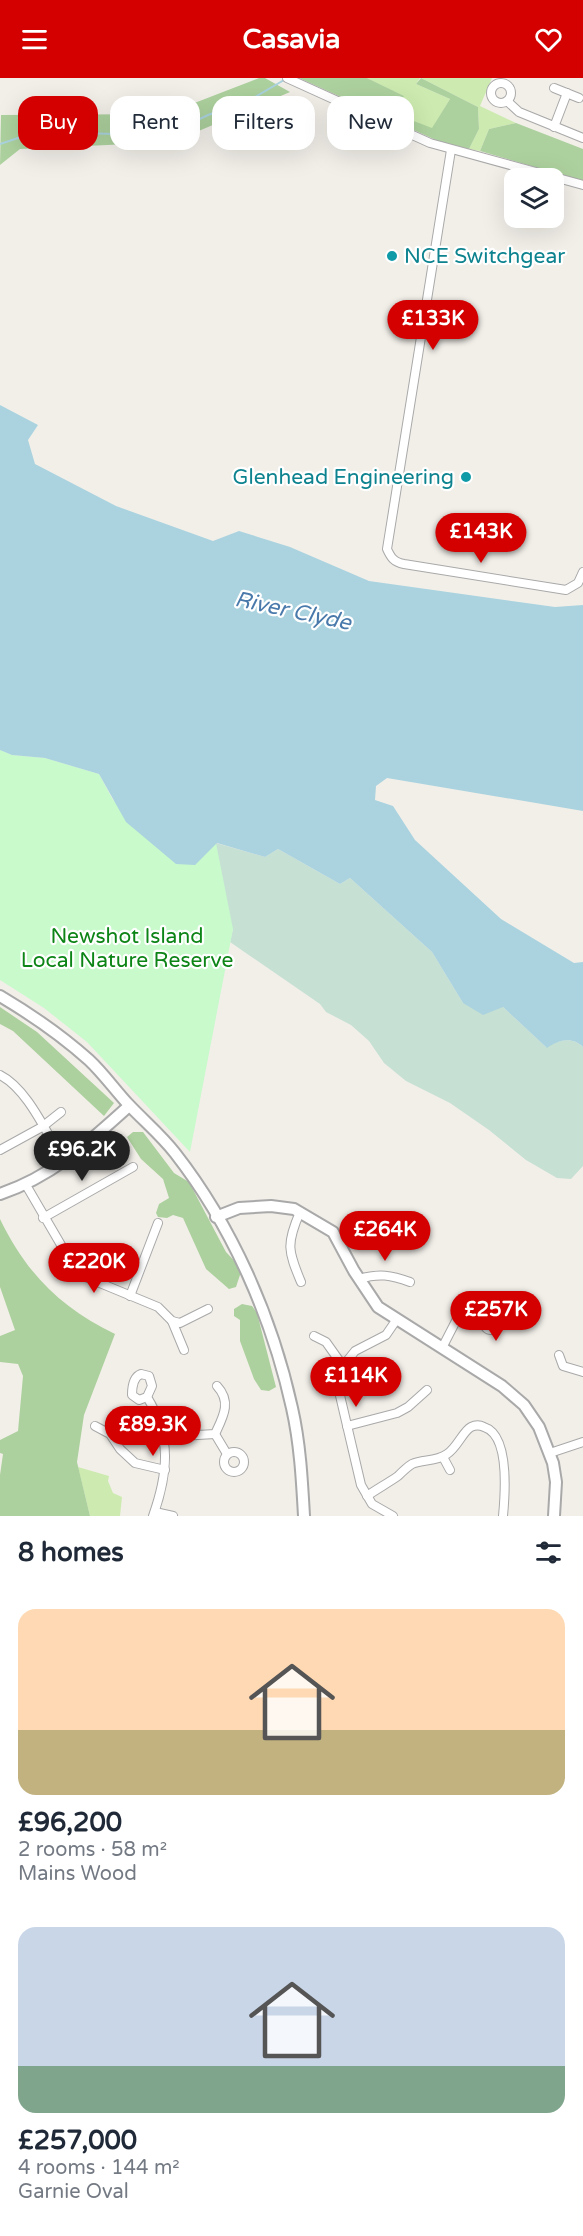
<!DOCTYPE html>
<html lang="en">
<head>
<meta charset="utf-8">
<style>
  body { margin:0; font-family:"Varela Round",sans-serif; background:#f2f2f3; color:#1f2937; height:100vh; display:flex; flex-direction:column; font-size:22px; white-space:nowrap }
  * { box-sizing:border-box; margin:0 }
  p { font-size:20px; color:#747a83 }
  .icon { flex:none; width:33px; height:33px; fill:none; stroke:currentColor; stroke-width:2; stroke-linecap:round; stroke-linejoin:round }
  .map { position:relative; height:1438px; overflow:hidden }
  .side { display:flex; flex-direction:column; background:#fff; flex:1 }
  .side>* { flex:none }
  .guide { position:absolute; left:18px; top:18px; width:548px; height:54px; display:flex; gap:12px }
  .tools { position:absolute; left:504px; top:90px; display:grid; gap:12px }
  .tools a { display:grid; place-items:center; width:60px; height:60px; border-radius:12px; background:#fff; box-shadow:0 6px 24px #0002; font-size:30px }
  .price { position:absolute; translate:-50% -51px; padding:0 14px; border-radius:21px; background:#d40000; color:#fff; font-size:20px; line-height:39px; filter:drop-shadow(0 2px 3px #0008) }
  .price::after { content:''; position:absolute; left:50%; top:36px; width:18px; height:14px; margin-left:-9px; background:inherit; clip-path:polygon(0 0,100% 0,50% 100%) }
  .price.current { background:#222; color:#fff }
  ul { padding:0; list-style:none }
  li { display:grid; align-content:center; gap:12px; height:318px; padding:0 18px }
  li span { display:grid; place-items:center; height:186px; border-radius:18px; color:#555 }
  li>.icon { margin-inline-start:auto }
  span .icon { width:108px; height:108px; fill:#fffc; stroke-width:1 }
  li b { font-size:26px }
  h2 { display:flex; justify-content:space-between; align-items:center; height:72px; padding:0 18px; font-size:26px }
  .pill { padding:0 21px; border-radius:18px; background:#fff; box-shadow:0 6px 24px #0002; font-size:21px; line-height:54px }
  .pill.current { background:#d40000; color:#fff }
  header { display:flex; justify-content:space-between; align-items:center; height:78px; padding:0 18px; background:#d40000; color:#fff; font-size:27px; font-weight:700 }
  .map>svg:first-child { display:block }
  .grass { fill:#cdebb0 }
  .forest { fill:#add19e }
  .wetland { fill:#c6e0d4 }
  .park { fill:#c8facc }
  .water { fill:#aad3df }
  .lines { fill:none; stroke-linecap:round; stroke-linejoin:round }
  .stream { stroke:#aad3df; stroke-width:2 }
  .minor-casing { stroke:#a9a9a9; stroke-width:10 }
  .tertiary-casing { stroke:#a9a9a9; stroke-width:14 }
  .minor { stroke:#fff; stroke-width:8 }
  .tertiary { stroke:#fff; stroke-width:10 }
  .culture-dot { fill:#0f9aa8; stroke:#fff; stroke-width:2 }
  .labels { text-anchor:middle; stroke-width:4.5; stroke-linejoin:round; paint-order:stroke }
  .culture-label { font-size:21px; fill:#0d838f; stroke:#fff; text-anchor:start }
  .park-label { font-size:21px; fill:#0c8416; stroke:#fff }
  .water-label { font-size:22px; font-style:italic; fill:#4a7aab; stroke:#fff }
</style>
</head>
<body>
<header><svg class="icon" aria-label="menu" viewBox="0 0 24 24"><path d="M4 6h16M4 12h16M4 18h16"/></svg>Casavia<svg class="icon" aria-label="heart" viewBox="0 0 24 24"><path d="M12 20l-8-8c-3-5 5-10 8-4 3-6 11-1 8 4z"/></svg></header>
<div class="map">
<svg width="583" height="1438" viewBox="0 0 583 1438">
  <rect width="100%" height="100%" fill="#f2efe9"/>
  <g class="grass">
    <polygon points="367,0 420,0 416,6 450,21 432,51 393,35 403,18"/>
    <polygon points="421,0 492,0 480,28 516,45 489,51 480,73 469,71 479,51 478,29"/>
    <polygon points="78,1389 109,1398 108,1403 113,1415 122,1419 120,1438 90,1438"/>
  </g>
  <g class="forest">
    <polygon points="259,0 265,0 290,14 173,64 20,71 0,87 1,37 166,36"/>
    <polygon points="299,0 367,0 404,18 393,35 432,50 450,21 416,6 421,0 478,29 479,51 469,71 438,63"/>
    <polygon points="516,45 583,71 583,103 480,73 489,51"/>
    <polygon points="0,929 37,954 114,1025 104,1038 13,953 0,946"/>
    <polygon points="133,1054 143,1054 174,1095 189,1104 226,1174 242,1191 236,1209 229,1211 206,1191 183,1140 173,1137 167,1140 158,1139 156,1135 159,1126 169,1120 163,1101 141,1081 127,1059"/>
    <path d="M0,1141C26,1195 61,1230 115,1256L84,1337L77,1384L90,1438H0V1397L3,1376L0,1375V1362L18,1353L23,1298L18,1286L0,1284V1258L15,1252L0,1209Z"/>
    <polygon points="242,1226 252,1228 257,1235 276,1309 269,1313 261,1312 254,1301 240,1263 240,1242 234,1238 234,1231"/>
  </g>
  <path class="wetland" d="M124,751L216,765L265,779L278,771L340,806L350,800L432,874L463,925L503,929L546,969C558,962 572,958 583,969V1088L571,1101L557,1100L526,1082L489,1052L450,1025L406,1003L384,985L369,963L351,947L326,934L320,926L230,864L233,851Z"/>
  <polygon class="park" points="0,672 12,677 45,680 99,696 113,722 195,787 216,765 233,851 190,1074 87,964 44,930 0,902"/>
  <path class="water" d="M0,327L38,347L28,362L35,386L116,428L213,463L239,453L290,469L369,503L555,529L583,527V733L387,700L376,708L375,722L393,728L415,762L501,841L574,885L583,884V969C572,958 558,962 547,970L503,929L483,937L463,925L432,874L350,800L340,806L278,771L265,779L217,765L195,787L176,786L126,744L99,696L45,680L12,677L0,672Z"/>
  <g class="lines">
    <polyline class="stream" points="0,66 27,57 82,55 147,57 181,50 208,37 250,22 284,2"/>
    <defs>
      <g id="minor">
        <polyline points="287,0 430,65 583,107"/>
        <circle cx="501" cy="15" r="10"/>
        <polyline points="554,10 579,20"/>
        <polyline points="507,23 519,34 583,60"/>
        <polyline points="554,49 567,15"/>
        <path d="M451,72L387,471C391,480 394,484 404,486L566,512L578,505L583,494"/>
        <path d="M0,997C28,1011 47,1057 64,1083"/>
        <polyline points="0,1072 42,1049 61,1034"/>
        <polyline points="26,1107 78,1196 158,1229 172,1243 180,1245 208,1231"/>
        <path d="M300,1134C286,1166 288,1173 301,1204"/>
        <polyline points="43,1140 133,1089"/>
        <path d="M359,1201C379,1195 391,1197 410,1204"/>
        <polyline points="130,1218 158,1145"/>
        <circle cx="491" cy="1245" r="7"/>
        <polyline points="172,1243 184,1272"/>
        <polyline points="314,1258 326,1264 343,1288"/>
        <polyline points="442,1270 458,1239 465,1231 479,1232 487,1240"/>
        <polyline points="559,1277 563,1288 583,1294"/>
        <path d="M141,1296L149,1298L152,1308L147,1319L139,1322L132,1317C132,1309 133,1299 141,1296Z"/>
        <path d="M147,1319C172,1359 168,1396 153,1438"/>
        <polyline points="95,1348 110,1356 120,1371 135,1385 165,1392"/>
        <polyline points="347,1348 397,1335 408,1329 427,1312"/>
        <polyline points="215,1356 227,1376"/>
        <path d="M163,1359L215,1356C223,1339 232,1324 217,1308"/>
        <circle cx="234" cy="1384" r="10"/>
        <polyline points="550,1375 583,1364"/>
        <polyline points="443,1379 450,1392"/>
        <path d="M367,1418C377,1411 388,1405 398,1398C402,1394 407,1389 412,1386C423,1381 436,1384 447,1376C457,1370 463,1353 471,1349C475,1347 480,1347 484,1349C510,1357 505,1417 503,1438"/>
        <polyline points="155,1434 173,1438"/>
        <polyline points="393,1438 372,1426 361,1407 338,1309 343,1288 355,1273 386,1257 397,1241"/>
      </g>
      <g id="tertiary">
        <path d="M0,918C32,937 61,957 89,982C103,995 115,1012 128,1026C144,1043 161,1057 175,1075C232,1148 272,1239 292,1330C300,1365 302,1402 304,1438"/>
        <path d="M0,1116C53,1098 88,1065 129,1028"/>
        <polyline points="216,1139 239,1130 271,1128 294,1131 333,1154 354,1193 378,1229 502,1308 524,1327 539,1349 553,1385 556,1404 554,1438"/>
      </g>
    </defs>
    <use href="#minor" class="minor-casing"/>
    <use href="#tertiary" class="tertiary-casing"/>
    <use href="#minor" class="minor"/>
    <use href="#tertiary" class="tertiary"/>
  </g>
  <g class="culture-dot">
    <circle cx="392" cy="178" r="6"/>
    <circle cx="466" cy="399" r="6"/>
  </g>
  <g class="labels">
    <g class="culture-label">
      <text x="404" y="185">NCE Switchgear</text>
      <text x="454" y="406" text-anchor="end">Glenhead Engineering</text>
    </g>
    <g class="park-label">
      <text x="127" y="865">Newshot Island<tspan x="127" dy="24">Local Nature Reserve</tspan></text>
    </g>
    <g class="water-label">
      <text transform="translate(293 532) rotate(12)" y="8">River Clyde</text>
    </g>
  </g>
</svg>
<div class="tools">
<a><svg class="icon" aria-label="layers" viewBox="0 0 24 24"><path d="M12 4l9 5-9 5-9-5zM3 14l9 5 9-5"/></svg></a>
</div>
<b class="price" style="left:433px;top:273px">£133K</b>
<b class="price" style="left:481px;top:486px">£143K</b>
<b class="price current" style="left:82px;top:1104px">£96.2K</b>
<b class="price" style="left:385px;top:1184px">£264K</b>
<b class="price" style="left:94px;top:1216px">£220K</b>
<b class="price" style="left:496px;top:1264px">£257K</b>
<b class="price" style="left:356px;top:1330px">£114K</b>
<b class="price" style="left:153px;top:1379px">£89.3K</b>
<div class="guide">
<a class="pill current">Buy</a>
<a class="pill">Rent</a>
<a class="pill">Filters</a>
<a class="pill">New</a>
</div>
</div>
<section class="side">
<h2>8 homes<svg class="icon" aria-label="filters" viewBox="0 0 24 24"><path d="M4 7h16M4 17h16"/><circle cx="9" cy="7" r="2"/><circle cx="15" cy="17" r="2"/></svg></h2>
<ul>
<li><span style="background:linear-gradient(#ffd9b3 65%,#c2b280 0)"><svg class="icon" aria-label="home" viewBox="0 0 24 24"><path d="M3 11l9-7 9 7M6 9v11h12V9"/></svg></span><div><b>£96,200</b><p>2 rooms · 58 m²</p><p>Mains Wood</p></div></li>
<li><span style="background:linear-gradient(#c9d6e8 75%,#7fa58c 0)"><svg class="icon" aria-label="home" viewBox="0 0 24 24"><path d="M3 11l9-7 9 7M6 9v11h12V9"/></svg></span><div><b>£257,000</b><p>4 rooms · 144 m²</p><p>Garnie Oval</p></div></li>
</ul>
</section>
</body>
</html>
